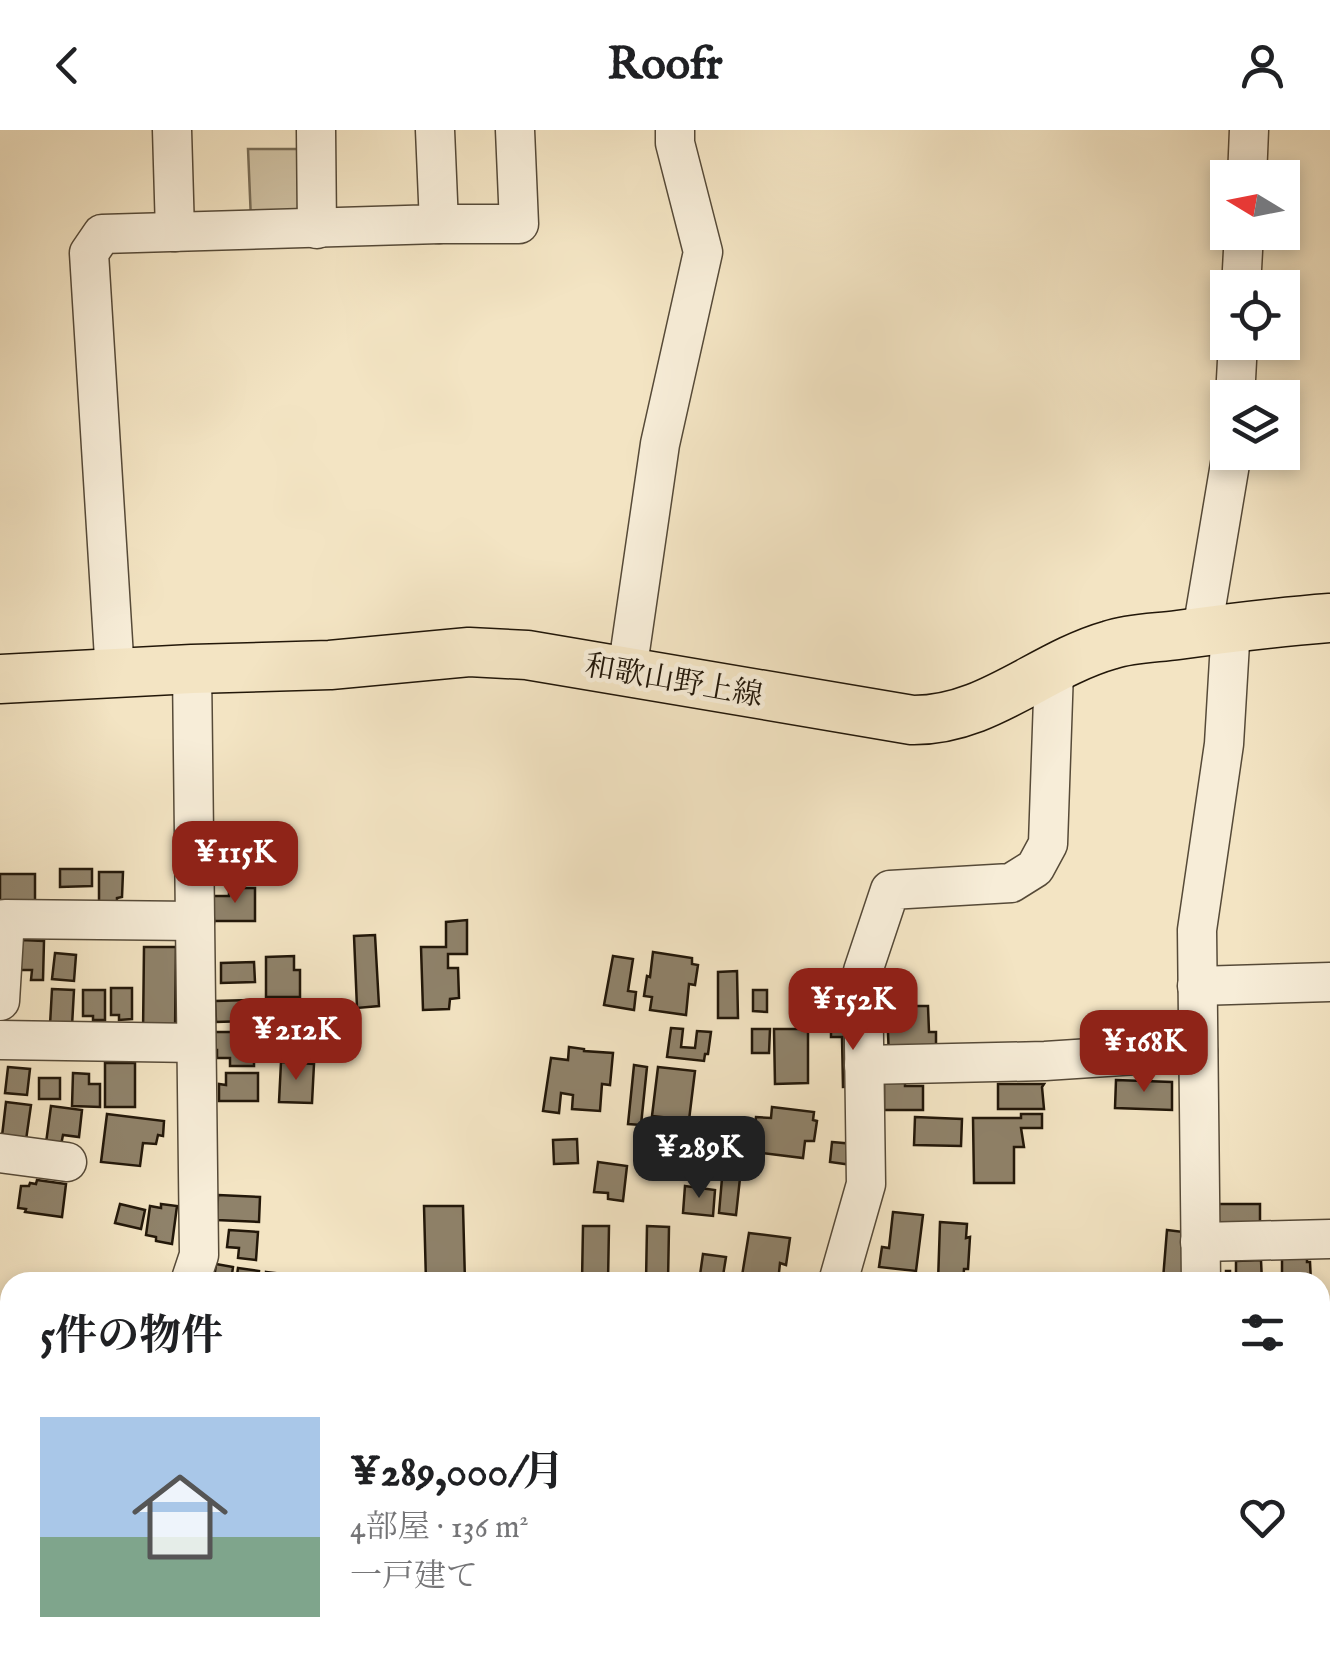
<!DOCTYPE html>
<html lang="ja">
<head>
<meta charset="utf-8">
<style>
  body { margin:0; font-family:"IM FELL English","Noto Serif JP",serif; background:#f6f6f6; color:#202124; height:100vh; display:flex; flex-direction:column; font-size:38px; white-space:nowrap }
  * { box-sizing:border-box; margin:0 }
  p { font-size:32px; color:#757577 }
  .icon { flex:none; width:55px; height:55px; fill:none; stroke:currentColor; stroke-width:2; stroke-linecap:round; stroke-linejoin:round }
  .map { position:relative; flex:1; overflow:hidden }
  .sheet { position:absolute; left:0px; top:1142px; width:1330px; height:392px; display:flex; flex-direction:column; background:#fff; border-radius:30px 30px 0 0; box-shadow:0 5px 15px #0003 }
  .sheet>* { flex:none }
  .needle { width:65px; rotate:280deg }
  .buttons { position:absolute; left:1210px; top:30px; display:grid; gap:20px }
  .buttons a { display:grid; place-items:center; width:90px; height:90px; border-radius:0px; background:#fff; box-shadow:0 5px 15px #0003; font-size:50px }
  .price { position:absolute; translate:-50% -85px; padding:0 22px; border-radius:20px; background:#8f2418; color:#fff; font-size:32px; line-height:65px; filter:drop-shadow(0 2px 5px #0008) }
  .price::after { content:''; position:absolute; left:50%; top:60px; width:30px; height:22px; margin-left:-15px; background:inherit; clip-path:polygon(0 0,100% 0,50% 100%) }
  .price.current { background:#222; color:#fff }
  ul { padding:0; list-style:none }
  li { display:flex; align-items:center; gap:30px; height:250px; padding:0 40px }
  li+li { border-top:2px solid #e0e0e0 }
  li span { display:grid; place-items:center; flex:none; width:280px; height:200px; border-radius:0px; color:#555 }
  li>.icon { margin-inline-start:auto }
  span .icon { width:120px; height:120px; fill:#fffc; stroke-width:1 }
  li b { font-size:42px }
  h2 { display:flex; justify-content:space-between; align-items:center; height:120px; padding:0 40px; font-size:42px }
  header { display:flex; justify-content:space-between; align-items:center; height:130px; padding:0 40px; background:#fff; font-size:45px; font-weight:700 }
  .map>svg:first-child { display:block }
  .green { fill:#cfc1a3; stroke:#786c56; stroke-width:2.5 }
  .building { fill:#8f826a; stroke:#221709; stroke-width:2.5 }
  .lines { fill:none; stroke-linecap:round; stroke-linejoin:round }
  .minor-casing { stroke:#564a38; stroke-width:41 }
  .major-casing { stroke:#221709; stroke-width:51 }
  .path { stroke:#221709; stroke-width:5; stroke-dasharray:2.5 5; stroke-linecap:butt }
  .minor { stroke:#f7edd8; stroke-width:38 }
  .major { stroke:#f3e4c3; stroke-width:48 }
  .labels { text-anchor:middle; stroke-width:9; stroke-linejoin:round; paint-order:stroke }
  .street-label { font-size:30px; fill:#221709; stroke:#f7edd8 }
</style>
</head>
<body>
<header><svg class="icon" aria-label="back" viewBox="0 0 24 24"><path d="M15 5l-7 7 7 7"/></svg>Roofr<svg class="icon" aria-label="person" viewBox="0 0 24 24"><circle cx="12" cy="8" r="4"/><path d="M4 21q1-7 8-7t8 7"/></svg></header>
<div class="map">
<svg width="1330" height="1533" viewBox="0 0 1330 1533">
  <rect width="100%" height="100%" fill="#f3e4c3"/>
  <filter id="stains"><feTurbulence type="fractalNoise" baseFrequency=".002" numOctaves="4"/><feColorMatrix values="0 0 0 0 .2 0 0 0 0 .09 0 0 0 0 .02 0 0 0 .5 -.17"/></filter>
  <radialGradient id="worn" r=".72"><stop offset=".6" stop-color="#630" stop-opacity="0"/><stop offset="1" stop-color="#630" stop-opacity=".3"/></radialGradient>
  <polygon class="green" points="248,19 310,19 309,88 251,90"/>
  <g class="building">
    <polygon points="60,739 92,739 92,756 60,757"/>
    <polygon points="99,742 123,742 122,767 117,768 117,781 99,781"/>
    <rect x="0" y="744" width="35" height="28"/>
    <polygon points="229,758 255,758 255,791 212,791 212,766 229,766"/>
    <polygon points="467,790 467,824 448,824 448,838 458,838 459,868 450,869 449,879 423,880 421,817 446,817 446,792"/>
    <polygon points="375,805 379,876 357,878 354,806"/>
    <polygon points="21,810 44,811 43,850 31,850 32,840 19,840"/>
    <polygon points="144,817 176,817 175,903 143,903"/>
    <polygon points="653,822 692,828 692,834 698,835 695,855 689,854 686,885 650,880 652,867 644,866 647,846 650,847"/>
    <polygon points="55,823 76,825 74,851 52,849"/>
    <polygon points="294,826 294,840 300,840 300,867 266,867 266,827"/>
    <polygon points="613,826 633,829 628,861 636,862 634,880 604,875"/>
    <polygon points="254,832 255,852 221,853 221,833"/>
    <polygon points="737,841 738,888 718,888 718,842"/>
    <polygon points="111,858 132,858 132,889 119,890 119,885 111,885"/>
    <polygon points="52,859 74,860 72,896 50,895"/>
    <polygon points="83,860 105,860 105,890 93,890 93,886 83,886"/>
    <polygon points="753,860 767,860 767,882 753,881"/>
    <polygon points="250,870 250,891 216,892 215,871"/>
    <polygon points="887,876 928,876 929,902 936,902 936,928 889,929"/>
    <polygon points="831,894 866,894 868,956 843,957 842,907 831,907"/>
    <polygon points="671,898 683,899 681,917 695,918 697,901 711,902 708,924 705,924 704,931 667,927"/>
    <polygon points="752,899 770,899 769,923 752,923"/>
    <polygon points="774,899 808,899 808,953 775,954"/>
    <polygon points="211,902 254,902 254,936 230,936 230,928 217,928 217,920 211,920"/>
    <polygon points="569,917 584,919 584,921 613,923 610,955 602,954 600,981 572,979 573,965 561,963 559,983 543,981 551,928 568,930"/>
    <polygon points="281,932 314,934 312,973 279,972"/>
    <rect x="105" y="933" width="30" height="44"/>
    <polygon points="634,935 647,937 641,995 628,994"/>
    <polygon points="8,937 30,939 27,965 5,963"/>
    <polygon points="658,937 695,941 689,990 652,986"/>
    <polygon points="73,943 89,944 89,954 100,954 100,977 72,976"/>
    <polygon points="226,943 258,943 258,971 219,971 219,954 226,955"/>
    <polygon points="884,946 905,946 905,956 923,956 923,980 884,980"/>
    <rect x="39" y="948" width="21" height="21"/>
    <polygon points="1116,950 1172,952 1172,980 1115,978"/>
    <polygon points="998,954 1044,954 1042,957 1044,979 998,979"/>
    <polygon points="6,972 31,975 26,1010 2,1006"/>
    <polygon points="51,976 82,980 79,1007 63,1005 61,1015 46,1013"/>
    <polygon points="772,977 814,982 813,990 817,991 814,1011 805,1011 803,1028 762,1023 761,1027 747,1025 749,1004 754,1005 756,987 771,988"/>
    <polygon points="107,984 164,991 163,1006 158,1005 156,1014 143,1013 140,1036 101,1032"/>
    <polygon points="1021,984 1042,984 1042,998 1021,998 1024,1017 1014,1017 1014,1053 974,1053 973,988 1021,988"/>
    <polygon points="915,987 962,989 961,1016 914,1015"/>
    <polygon points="577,1009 578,1033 554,1034 553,1010"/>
    <polygon points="832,1012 854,1014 852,1035 830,1032"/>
    <polygon points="598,1032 627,1036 623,1071 608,1069 608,1063 594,1062"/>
    <polygon points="723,1037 741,1039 736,1085 719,1083"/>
    <polygon points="37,1050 66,1054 62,1087 25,1082 26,1079 18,1078 21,1056 29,1056 30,1053 36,1054"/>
    <polygon points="685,1056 715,1060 713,1086 683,1083"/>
    <polygon points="218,1065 260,1067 259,1092 217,1090"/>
    <polygon points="120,1074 145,1080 141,1099 115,1093"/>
    <polygon points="161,1074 177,1076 172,1114 156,1111 156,1107 146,1105 150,1076 161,1078"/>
    <polygon points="1217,1074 1260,1074 1260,1100 1217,1099"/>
    <polygon points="424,1076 463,1076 465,1152 426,1152"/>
    <polygon points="893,1082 923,1085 916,1141 879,1137 882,1117 889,1118"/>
    <polygon points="940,1092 967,1094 966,1108 970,1107 968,1139 964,1139 963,1152 938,1152"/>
    <polygon points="583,1096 609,1096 608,1152 582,1152"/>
    <polygon points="647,1096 669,1097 668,1152 646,1152"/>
    <polygon points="229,1100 258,1102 256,1130 238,1128 239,1118 227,1117"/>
    <polygon points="1167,1100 1192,1103 1187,1151 1163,1149"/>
    <polygon points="749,1103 790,1108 786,1135 780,1133 778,1152 741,1152"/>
    <polygon points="1307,1123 1307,1132 1310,1132 1311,1152 1282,1152 1282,1129"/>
    <polygon points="703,1124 726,1127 722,1152 699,1152"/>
    <polygon points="1261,1130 1262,1152 1226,1151 1226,1141 1230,1141 1230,1145 1236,1145 1236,1131"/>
    <polygon points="216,1134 233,1137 231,1152 217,1152 218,1150 214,1149"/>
    <polygon points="238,1138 259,1141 258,1152 236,1152"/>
    <polygon points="266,1142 293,1145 293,1152 265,1152"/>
    <polygon points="326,1146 364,1150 363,1152 325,1152"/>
    <polygon points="0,1432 10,1433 10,1469 0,1468"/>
    <polygon points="0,1475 10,1475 10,1501 0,1500"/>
    <polygon points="1330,1487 1330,1529 1322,1528 1324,1488"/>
    <polygon points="0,1507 10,1508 10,1525 22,1525 21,1533 0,1533"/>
    <polygon points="68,1525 91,1525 91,1528 100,1529 99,1533 66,1533"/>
    <rect x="1155" y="1525" width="33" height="8"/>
  </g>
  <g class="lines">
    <defs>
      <g id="minor">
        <polyline points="172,0 175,102"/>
        <polyline points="316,0 317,99"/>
        <polyline points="1247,48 1249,0"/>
        <polyline points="439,94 519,94 515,0"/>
        <polyline points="1241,158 1244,102"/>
        <polyline points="1235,268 1238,212"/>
        <polyline points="1202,501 1232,322"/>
        <polyline points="627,542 660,314 703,122 675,13 675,0"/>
        <polyline points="115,544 89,123 102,104 439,94 435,0"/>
        <polyline points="1197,856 1330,852"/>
        <polyline points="0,871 5,789 195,791"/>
        <polyline points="0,910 196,913"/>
        <polyline points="864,935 1045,931 1198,921"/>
        <polyline points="0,1023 67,1032"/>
        <polyline points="1200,1112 1330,1109"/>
        <polyline points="190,1152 199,1125 192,539"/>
        <polyline points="838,1152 866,1054 863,841 890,760 1011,753 1035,738 1048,714 1054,540"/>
        <polyline points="1201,1152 1197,800 1224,614 1231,496"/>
        <polyline points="0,1215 10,1216"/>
        <polyline points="0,1356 10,1357"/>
        <polyline points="1320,1459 1330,1459"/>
        <polyline points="824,1525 824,1533"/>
        <polyline points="39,1533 40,1525"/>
        <polyline points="1203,1533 1205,1525"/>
      </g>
      <path id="major" d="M0,549L192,539L330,535L469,522L527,525L912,590C987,591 1040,535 1110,515C1131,508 1155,508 1178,505C1229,498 1278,492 1330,488"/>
    </defs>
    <use href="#minor" class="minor-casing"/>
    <use href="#major" class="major-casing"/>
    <polyline class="path" points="854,1527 891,1533"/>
    <use href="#minor" class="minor"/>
    <use href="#major" class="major"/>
  </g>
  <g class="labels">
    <g class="street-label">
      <text transform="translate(674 550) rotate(10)" y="10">和歌山野上線</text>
    </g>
  </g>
  <rect width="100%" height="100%" filter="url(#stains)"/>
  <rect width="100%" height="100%" fill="url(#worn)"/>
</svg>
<div class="buttons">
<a><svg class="needle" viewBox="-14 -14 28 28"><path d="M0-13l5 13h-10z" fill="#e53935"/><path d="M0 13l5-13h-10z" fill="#757577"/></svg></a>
<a><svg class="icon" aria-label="locate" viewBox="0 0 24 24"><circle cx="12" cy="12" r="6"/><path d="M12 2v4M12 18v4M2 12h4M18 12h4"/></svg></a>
<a><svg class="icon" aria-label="layers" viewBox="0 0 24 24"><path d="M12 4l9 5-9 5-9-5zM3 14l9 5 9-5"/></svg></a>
</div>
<b class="price" style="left:235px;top:776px">¥115K</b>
<b class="price" style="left:853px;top:923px">¥152K</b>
<b class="price" style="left:296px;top:953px">¥212K</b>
<b class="price" style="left:1144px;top:965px">¥168K</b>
<b class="price current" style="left:699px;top:1071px">¥289K</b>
<section class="sheet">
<h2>5件の物件<svg class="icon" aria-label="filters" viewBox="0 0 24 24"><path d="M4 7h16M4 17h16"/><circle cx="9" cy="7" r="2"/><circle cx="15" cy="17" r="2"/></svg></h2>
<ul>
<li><span style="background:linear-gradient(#a9c7e8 60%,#7fa58c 0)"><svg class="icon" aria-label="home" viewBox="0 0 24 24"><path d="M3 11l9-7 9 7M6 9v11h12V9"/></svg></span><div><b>¥289,000/月</b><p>4部屋 · 136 m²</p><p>一戸建て</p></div><svg class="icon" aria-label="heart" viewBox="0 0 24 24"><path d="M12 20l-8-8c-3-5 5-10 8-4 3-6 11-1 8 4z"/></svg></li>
</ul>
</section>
</div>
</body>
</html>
